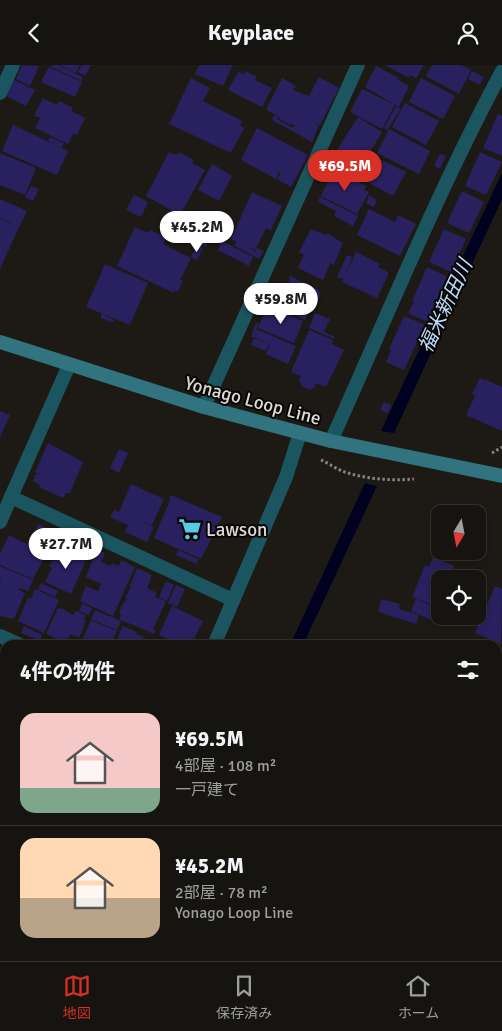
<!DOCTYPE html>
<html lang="ja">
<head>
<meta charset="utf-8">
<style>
  body { margin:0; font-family:Signika,"Noto Sans JP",sans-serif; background:#1f1d19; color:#f1f3f6; height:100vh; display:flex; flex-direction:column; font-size:19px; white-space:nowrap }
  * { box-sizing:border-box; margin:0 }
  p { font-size:16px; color:#9e9e9f }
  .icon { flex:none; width:28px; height:28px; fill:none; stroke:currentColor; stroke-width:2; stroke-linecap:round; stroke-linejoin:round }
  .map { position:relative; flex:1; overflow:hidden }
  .details { position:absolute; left:0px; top:575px; width:502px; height:321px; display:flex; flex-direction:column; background:#161410; border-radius:15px 15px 0 0; box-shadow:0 2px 8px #0003,0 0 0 1px #353330 }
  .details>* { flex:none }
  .needle { width:32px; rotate:190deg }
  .tools { position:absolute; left:431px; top:440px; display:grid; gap:10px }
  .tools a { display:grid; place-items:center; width:55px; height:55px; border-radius:10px; background:#161410; box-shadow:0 2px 8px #0003,0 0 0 1px #353330; font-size:25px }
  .price { position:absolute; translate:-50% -42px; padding:0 11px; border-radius:18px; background:#fff; color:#222; font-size:16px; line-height:32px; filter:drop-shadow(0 1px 2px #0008) }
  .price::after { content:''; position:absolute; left:50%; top:30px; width:15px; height:11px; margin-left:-8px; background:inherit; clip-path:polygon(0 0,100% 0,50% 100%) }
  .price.current { background:#d93025; color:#fff }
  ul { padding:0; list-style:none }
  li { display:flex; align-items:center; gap:15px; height:125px; padding:0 20px }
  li+li { border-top:1px solid #353330 }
  li span { display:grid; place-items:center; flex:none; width:140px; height:100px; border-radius:15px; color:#555 }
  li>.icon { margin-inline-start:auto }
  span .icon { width:60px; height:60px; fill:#fffc; stroke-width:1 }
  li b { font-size:21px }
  h2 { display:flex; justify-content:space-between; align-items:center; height:60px; padding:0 20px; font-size:21px }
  header { display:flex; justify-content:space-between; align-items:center; height:65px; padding:0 20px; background:#161410; font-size:22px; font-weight:700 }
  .dock { display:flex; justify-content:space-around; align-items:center; height:70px; border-top:1px solid #353330; background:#161410; font-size:14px; color:#9e9e9f }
  .dock a { display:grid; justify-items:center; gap:2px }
  .dock .current { color:#d93025 }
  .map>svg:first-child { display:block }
  .green { fill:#054c31 }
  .forest { fill:#095638 }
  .water { fill:#000020 }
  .building { fill:#29205f }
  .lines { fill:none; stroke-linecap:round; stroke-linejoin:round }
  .path { stroke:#86837f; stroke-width:3; stroke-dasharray:2.5 2.5; stroke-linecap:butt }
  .minor { stroke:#1b555f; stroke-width:14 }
  .secondary { stroke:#31737f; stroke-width:14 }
  .labels { text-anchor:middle; stroke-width:4; stroke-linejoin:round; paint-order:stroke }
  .street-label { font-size:19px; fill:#dcd9d6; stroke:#070604 }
  .poi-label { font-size:19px; fill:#dcd9d6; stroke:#070604; text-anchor:start }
  .water-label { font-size:20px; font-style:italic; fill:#bcdafa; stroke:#070604 }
</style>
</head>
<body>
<header><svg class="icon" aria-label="back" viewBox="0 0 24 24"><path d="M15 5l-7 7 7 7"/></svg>Keyplace<svg class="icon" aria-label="person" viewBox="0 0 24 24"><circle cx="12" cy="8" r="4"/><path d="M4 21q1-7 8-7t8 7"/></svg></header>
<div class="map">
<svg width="502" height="896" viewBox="0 0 502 896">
  <rect width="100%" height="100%" fill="#1d1a15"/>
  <polygon class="green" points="0,681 5,683 5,841 0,838"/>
  <polygon class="forest" points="498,649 502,650 502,896 423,896 420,891 498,891"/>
  <g class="water">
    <polygon points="502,108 502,134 394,368 381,366"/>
    <polygon points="365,418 377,421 303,580 290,580"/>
  </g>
  <g class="building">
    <polygon points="22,0 39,1 30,21 16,14"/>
    <polygon points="52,0 58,0 83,12 82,16 51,2"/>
    <polygon points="59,0 80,0 76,8"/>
    <polygon points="82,0 91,0 85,11 78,7"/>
    <polygon points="199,0 233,0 223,21 195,9"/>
    <polygon points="385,0 424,0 416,13 410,10 409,13"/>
    <polygon points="432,0 461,0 471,5 459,29 426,11"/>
    <polygon points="376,1 399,13 398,15 409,21 399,42 365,22"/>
    <polygon points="49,2 82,17 75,32 41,17"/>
    <polygon points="246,6 257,12 255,15 272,23 262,42 228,25 238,7 244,9"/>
    <polygon points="472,6 484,12 480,20 468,14"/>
    <polygon points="319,12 339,23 320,60 307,54 319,60 312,77 272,55 274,50 279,52 277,54 293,63 294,60 303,63 292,59 291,60 279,54 280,52 266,45 282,13 296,21 293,25 309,31"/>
    <polygon points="191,13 210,23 203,36 242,56 240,60 244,63 231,88 169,59"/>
    <polygon points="421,13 455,31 443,54 409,37"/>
    <polygon points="12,14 35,25 26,41 4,30"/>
    <polygon points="362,24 395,40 382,64 350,47"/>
    <polygon points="43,33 57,40 59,36 73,43 71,46 85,53 77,70 73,69 68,79 35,63 40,53 34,51"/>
    <polygon points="405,38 439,56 426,80 392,62"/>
    <polygon points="396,41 401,44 387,65 384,63"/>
    <polygon points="498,49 502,51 502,91 483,83"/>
    <polygon points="358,52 382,67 360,104 335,88"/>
    <polygon points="13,60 68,86 57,110 2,86"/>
    <polygon points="257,63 308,90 291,122 277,114 281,108 279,107 276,114 241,95"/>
    <polygon points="389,64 430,86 419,109 377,88"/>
    <polygon points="50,72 64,78 62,83 48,76"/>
    <polygon points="169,87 176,90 179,87 194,95 192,98 205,105 180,150 146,131"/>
    <polygon points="480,87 502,97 486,130 465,121"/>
    <polygon points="0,88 36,103 25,130 0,120"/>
    <polygon points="440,89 446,91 440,104 434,101"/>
    <polygon points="371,90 406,107 393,131 360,113"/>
    <polygon points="212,99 232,111 219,136 198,125"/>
    <polygon points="337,106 366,121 364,125 369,127 357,149 321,131 331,109 334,110"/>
    <polygon points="31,121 39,124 33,136 25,132"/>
    <polygon points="462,126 484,137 469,168 447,158"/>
    <polygon points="252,127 282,141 271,165 266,163 255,185 241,179 255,186 257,183 264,186 259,194 235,181 236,177 231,174"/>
    <polygon points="134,130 148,137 141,152 126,145"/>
    <polygon points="369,130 377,135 374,142 366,138"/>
    <polygon points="320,132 358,151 353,161 334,151 336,146 318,137"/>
    <polygon points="0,134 27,146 19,162 0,153"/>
    <polygon points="369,144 395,157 398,150 416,159 400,191 357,170"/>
    <polygon points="0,154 19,162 0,204"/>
    <polygon points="190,159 213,170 206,182 183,171"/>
    <polygon points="135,162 148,168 150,165 166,172 163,179 191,193 180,215 183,216 178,227 175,225 174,228 117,201"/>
    <polygon points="311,164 326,170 327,168 343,178 334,200 330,198 323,215 298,203 304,190 299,187"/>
    <polygon points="444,164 466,174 451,207 429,197"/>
    <polygon points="222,176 253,192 249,201 218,185"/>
    <polygon points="197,180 203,183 197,195 191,192"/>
    <polygon points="356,187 380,199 378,202 389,208 377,233 342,217 343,214 337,212 347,190 352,192 345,211"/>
    <polygon points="105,199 148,218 130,260 103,249 114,255 114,256 111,257 101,253 101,248 86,242"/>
    <polygon points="427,202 448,212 427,257 408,248 414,237 412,236"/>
    <polygon points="290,211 319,225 318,227 321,228 314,244 311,243 305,255 276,241 283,233 281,232 286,221 288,222"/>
    <polygon points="267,241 303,256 294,278 258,263"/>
    <polygon points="315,248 330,254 324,267 335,272 334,274 309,263"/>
    <polygon points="404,251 425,260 404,305 386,297 391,285 389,284"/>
    <polygon points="256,258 259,259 256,264 296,281 288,299 266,289 270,279 251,271"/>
    <polygon points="309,265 333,275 332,279 344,285 326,322 316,318 315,322 310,325 302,321 299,316 301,311 291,307"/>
    <polygon points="254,273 269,279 266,286 251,280"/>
    <polygon points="480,313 484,315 480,327 485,314 502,322 502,366 466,350 475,331 478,331 472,329"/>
    <polygon points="384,337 391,340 387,348 380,345"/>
    <polygon points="0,346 10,350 0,372"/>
    <polygon points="48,378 83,397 70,428 66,428 63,433 39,422 40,420 33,416 36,409 40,410 35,407"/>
    <polygon points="119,384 128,388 119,408 110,403"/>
    <polygon points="131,419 164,434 152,460 140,456 154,462 147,477 125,467 128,460 110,452 114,445 119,447"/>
    <polygon points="171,430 222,452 201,494 154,473 171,433 169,433"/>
    <polygon points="38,459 55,467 51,476 34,468"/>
    <polygon points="9,470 27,479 30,472 48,481 43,490 45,491 33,514 0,500 0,489"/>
    <polygon points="52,474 62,479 53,494 45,490"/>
    <polygon points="61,482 87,493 71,529 45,517 52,503 49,501 53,495 55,496"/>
    <polygon points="97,484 105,488 101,497 110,501 112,498 119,501 121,495 135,502 113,551 80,536 86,521 98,526 101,519 86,512"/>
    <polygon points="178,485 198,494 197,499 176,490"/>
    <polygon points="433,492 454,501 453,505 463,509 461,514 440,514 440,543 412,532 425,500 429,502"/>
    <polygon points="0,501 33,515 28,526 20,523 19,525 25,528 14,554 0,551 0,515 2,514 0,513"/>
    <polygon points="137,503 152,510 147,523 157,528 155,532 166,536 153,564 156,565 154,569 119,554 121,550 134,555 119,549 121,544 120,543 127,534 125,533 131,522 130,521"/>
    <polygon points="166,516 174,520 167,536 159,532"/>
    <polygon points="41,518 58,526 55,532 38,524"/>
    <polygon points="176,520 185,524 177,542 168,538"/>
    <polygon points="495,521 502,524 501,579 475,568"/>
    <polygon points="35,524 59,535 44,568 18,556 28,533 31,534"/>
    <polygon points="381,534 400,539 399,544 419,550 416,559 378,547"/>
    <polygon points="416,534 436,543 431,555 411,546"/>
    <polygon points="82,539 92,543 89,550 79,546"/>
    <polygon points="172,541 203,556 191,580 181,580 159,570"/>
    <polygon points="58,543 63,544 73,550 76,546 86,550 84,555 86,556 79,573 70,569 66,578 46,569"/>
    <polygon points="95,545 121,556 117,565 91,554"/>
    <polygon points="91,555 117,566 110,580 80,580"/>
    <polygon points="24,561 42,570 40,576 21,568"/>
    <polygon points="123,561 137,567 136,569 144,572 143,574 149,577 147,580 114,580"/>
  </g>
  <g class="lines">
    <g class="path">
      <polyline points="492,388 502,382"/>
      <path d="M321,395C328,398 335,403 342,406C364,414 390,416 414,414"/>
    </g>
    <g class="minor">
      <polyline points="0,28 13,0"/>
      <polyline points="204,342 358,0"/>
      <path d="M331,376C387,252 438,125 502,6"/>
      <polyline points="11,432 233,535"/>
      <polyline points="0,457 69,300"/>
      <polyline points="0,571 20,580"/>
      <polyline points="214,580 286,412 300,368"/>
    </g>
    <polyline class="secondary" points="0,277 204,342 331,376 502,411"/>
  </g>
  <defs>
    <symbol id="supermarket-bare" viewBox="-9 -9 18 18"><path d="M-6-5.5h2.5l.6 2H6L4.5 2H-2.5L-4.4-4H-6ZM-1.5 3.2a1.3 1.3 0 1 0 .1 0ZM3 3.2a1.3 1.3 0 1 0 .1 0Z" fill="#5bc8e6" stroke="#070604" stroke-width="2.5" paint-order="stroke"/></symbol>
  </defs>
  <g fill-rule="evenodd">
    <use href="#supermarket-bare" x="174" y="448" width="32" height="32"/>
  </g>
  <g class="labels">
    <g class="street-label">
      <text transform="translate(253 335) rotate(15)" y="7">Yonago Loop Line</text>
    </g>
    <g class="poi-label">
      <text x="206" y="471">Lawson</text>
    </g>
    <g class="water-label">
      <text transform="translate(445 241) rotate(-65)" y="7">福米新田川</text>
    </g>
  </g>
</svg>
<div class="tools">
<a><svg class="needle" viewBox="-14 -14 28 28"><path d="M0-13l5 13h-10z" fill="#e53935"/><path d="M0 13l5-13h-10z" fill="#9e9e9f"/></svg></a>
<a><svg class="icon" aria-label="locate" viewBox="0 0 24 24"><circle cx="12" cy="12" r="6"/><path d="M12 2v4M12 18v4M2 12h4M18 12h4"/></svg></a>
</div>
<b class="price current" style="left:345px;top:127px">¥69.5M</b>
<b class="price" style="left:197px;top:188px">¥45.2M</b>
<b class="price" style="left:281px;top:260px">¥59.8M</b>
<b class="price" style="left:66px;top:505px">¥27.7M</b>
<section class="details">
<h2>4件の物件<svg class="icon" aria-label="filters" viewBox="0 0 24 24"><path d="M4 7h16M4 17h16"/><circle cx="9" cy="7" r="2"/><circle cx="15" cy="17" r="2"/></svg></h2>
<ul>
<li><span style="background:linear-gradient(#f6c9c9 75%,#7fa58c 0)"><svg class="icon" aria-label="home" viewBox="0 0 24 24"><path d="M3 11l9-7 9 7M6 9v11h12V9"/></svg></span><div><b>¥69.5M</b><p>4部屋 · 108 m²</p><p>一戸建て</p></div></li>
<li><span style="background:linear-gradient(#ffd9b3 60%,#b9a48a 0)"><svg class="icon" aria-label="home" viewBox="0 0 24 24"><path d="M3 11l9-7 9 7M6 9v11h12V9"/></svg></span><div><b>¥45.2M</b><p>2部屋 · 78 m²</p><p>Yonago Loop Line</p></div></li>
</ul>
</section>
</div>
<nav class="dock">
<a class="current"><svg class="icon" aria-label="map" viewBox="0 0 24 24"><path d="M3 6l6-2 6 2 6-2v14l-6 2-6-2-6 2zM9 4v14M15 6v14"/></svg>地図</a>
<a><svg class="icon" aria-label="saved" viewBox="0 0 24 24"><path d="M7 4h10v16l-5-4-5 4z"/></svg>保存済み</a>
<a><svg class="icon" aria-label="home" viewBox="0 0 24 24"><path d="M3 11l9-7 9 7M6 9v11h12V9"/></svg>ホーム</a>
</nav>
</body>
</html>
